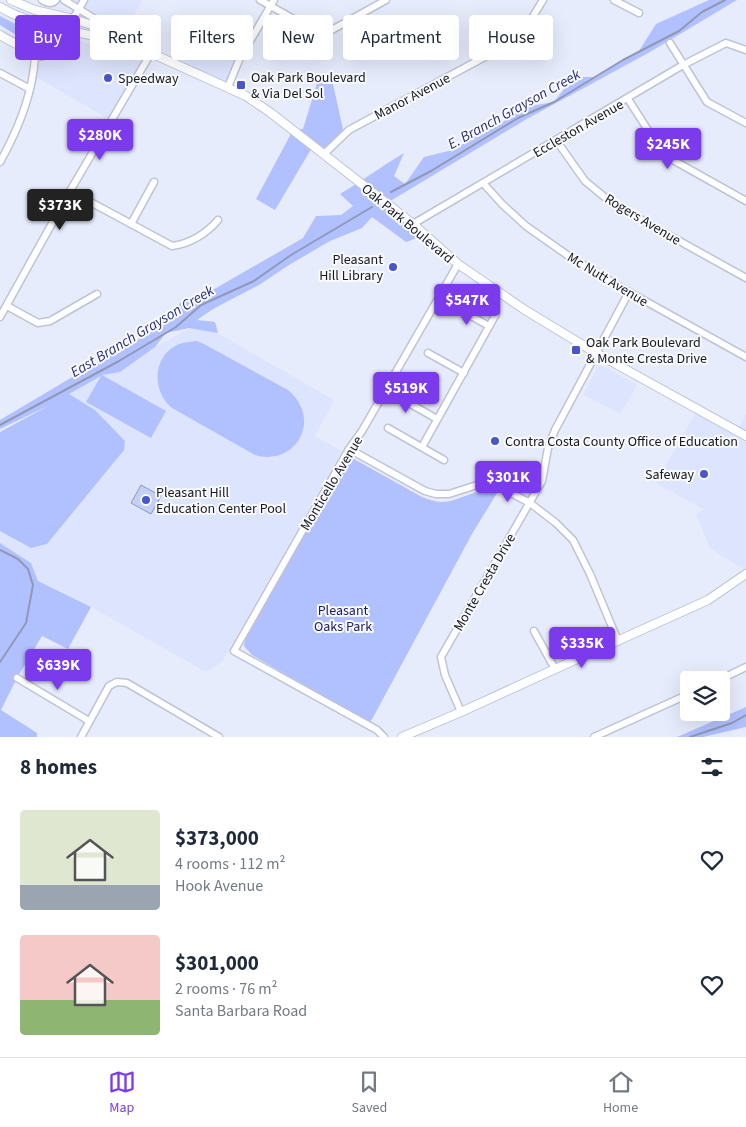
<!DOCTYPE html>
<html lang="en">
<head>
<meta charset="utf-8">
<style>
  body { margin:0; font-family:"Source Sans 3",sans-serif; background:#f6f6f7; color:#1f2937; height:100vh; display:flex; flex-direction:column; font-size:19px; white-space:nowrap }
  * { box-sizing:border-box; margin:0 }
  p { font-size:16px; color:#747a83 }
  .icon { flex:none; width:28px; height:28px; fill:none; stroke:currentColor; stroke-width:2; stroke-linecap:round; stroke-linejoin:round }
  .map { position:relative; height:737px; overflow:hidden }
  .sheet { display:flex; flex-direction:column; background:#fff; flex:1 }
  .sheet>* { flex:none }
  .banner { position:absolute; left:15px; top:15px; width:716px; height:45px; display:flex; gap:10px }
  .controls { position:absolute; left:680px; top:671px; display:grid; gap:10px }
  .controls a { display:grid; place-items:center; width:50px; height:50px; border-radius:5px; background:#fff; box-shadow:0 5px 20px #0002; font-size:25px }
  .price { position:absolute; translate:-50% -42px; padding:0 11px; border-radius:5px; background:#7c3aed; color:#fff; font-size:16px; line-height:32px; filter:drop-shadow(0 1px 2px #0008) }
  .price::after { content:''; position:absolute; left:50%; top:30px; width:15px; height:11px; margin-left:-8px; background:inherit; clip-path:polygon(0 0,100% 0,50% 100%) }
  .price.active { background:#222; color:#fff }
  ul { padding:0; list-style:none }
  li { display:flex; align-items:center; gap:15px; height:125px; padding:0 20px }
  li span { display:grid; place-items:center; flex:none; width:140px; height:100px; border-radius:5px; color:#555 }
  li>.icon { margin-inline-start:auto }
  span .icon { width:60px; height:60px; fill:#fffc; stroke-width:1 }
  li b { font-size:21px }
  h2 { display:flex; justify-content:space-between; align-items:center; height:60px; padding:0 20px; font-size:21px }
  .tag { padding:0 18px; border-radius:5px; background:#fff; box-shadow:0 5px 20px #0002; font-size:18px; line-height:45px }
  .tag.active { background:#7c3aed; color:#fff }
  .menu { display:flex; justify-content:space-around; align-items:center; height:70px; border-top:1px solid #e0e1e3; background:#fff; font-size:14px; color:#747a83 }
  .menu a { display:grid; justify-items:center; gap:2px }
  .menu .active { color:#7c3aed }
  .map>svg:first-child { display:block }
  .built { fill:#dde4fd }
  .green { fill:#b1c0fe }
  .water { fill:#c4cff7; stroke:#9098b6 }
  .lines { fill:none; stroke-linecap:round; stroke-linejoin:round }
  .stream { stroke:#9098b6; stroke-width:2 }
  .minor-casing { stroke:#bfc4d5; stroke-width:9 }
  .tertiary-casing { stroke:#bfc4d5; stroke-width:10 }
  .minor { stroke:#fff; stroke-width:6 }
  .tertiary { stroke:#fff; stroke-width:8 }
  .poi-dot { fill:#4956cb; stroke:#f9fafd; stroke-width:2 }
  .labels { text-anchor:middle; stroke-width:4; stroke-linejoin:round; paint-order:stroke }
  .poi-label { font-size:14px; fill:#17191f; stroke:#f9fafd; text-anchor:start }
  .street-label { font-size:14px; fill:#17191f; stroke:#f9fafd }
  .park-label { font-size:14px; fill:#1a1d66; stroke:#f9fafd }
  .water-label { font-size:15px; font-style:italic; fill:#282f79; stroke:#f9fafd }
</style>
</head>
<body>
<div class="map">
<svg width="746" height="737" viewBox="0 0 746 737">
  <rect width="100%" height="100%" fill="#e7ecfd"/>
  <g class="built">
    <polygon points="69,0 140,0 142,1 124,30"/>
    <polygon points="187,30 239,60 228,87 168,61"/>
    <polygon points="69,39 136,54 141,63 147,67 114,122 34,76 36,63 56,56"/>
    <polygon points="200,323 334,400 315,436 342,451 222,662 206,672 91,607 38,581 31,563 0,543 0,432 102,375"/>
    <polygon points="599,366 603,366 637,385 620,414 583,394"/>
    <polygon points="698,409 737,431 746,414 746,571 710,548 696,514 704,510 656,483"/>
  </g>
  <g class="green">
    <path d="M709,0H737L650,52L525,120L387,203L425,235L406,242L372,217L362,228L330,241L289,265L259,285L213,309L197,320L215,322L218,333L189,328L166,333L155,347L120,372L102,375L166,411L151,438L86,402L101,376L69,394L95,410L125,441L124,450L47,544L31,548L0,531V432L50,405L0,429V420L101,360L170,322L180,303L187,299L204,295L303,238L316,216L341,215L353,206L340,194C362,181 382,166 404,153L394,176L405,184L424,157L457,149L482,126L502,123L518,108L554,102L573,77H597L623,60L639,51L656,24Z"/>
    <polygon points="0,16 23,28 38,32 41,38 40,43 34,45 31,44 0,25"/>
    <polygon points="317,83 333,84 344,134 324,154 313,146 275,210 256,199 293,130 303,129"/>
    <path d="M197,341L204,344L288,390C323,419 296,467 255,455L172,408C152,392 152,357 177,345C183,342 190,342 197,341Z"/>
    <path d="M348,458L354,459L422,497C428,499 435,502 442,502C461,502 479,485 497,493L472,534L370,723L252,655L244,646L245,639Z"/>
    <polygon points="0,543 31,563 38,581 91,607 68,649 42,636 17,678 1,710 37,733 37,737 0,737"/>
    <polygon points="746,707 746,727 703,737 677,737"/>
  </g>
  <polygon class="water" points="141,485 161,496 151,514 131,503"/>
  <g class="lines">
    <g class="stream">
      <polyline points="391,192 431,171 518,118 554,102 623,60 679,31 702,12 725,0"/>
      <polyline points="0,425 119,361 176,327 201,305 254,281 291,255 372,207"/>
      <polyline points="0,550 18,559 28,569 33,585 26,623 0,662"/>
      <polyline points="690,737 732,723 746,715"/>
    </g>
    <defs>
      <g id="minor">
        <path d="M42,0C47,3 52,5 56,0"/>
        <polyline points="64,0 113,30"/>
        <polyline points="260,0 313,30 330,31 386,0"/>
        <polyline points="614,0 639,13"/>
        <polyline points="73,19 84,0"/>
        <polyline points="670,43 707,102 746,123"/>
        <polyline points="0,73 30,89"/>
        <polyline points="228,87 239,60 274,0"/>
        <polyline points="628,99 664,155 746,201"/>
        <polyline points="556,140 585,181 613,204 746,278"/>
        <polyline points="324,154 349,130 492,53 529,23 543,0"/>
        <path d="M0,162C18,130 33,93 35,56"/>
        <polyline points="483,183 502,204 526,226 570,257 629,292 746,357"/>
        <path d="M70,191L172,246C190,244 207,233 218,220"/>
        <polyline points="131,224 154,182"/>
        <polyline points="413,224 683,65 726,43 746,50"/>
        <polyline points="7,306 38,323 50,321 97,294"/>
        <polyline points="455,307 489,326"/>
        <polyline points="0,317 70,191 151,53"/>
        <polyline points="428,353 464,373"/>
        <polyline points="386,390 437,419"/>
        <polyline points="388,428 444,460"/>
        <polyline points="422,447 496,314"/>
        <polyline points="349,449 425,491 436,494 449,494 477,485 486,484 496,485 530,503 556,523 573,540 590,574 618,641"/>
        <polyline points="534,631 555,669"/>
        <polyline points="17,678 89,721"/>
        <polyline points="719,680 746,667"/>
        <polyline points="461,712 445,675 441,657 542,481 548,448 555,430 629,292"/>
        <polyline points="81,737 109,686 117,682 127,683 219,737"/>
        <polyline points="384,737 377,730 234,651 349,449 362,431 458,264"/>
        <polyline points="594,737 689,694"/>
      </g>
      <g id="tertiary">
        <polyline points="11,0 35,10 73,19 121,34 151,53 246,96 271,113 413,224 458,264 525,310 596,353 746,436"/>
        <path d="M0,7C28,24 62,28 93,36C109,40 125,46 142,50"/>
        <path d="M0,35C10,41 34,56 45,47C50,43 52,36 56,31C60,26 67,23 73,19"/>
        <path d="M21,48C45,69 56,46 68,27"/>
        <polyline points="402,737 461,712 555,669 708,600 746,574"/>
      </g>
    </defs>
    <use href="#minor" class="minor-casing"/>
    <use href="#tertiary" class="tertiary-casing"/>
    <use href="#minor" class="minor"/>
    <use href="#tertiary" class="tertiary"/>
  </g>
  <g class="poi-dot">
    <circle cx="108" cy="78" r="5"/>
    <rect x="236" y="80" width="10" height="10" rx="2.5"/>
    <circle cx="393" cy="267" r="5"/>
    <rect x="571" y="345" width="10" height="10" rx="2.5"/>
    <circle cx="495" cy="441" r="5"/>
    <circle cx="704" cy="474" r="5"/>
    <circle cx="146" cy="500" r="5"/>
  </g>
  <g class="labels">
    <g class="poi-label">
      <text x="251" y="82">Oak Park Boulevard<tspan x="251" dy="16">&amp; Via Del Sol</tspan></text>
      <text x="118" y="83">Speedway</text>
      <text x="383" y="264" text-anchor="end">Pleasant<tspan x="383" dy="16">Hill Library</tspan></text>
      <text x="586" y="347">Oak Park Boulevard<tspan x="586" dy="16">&amp; Monte Cresta Drive</tspan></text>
      <text x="505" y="446">Contra Costa County Office of Education</text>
      <text x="694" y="479" text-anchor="end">Safeway</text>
      <text x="156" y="497">Pleasant Hill<tspan x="156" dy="16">Education Center Pool</tspan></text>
    </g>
    <g class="street-label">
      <text transform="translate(412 96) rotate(-28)" y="5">Manor Avenue</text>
      <text transform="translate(578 128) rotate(-30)" y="5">Eccleston Avenue</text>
      <text transform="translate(643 219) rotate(31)" y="5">Rogers Avenue</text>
      <text transform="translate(408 223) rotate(40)" y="5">Oak Park Boulevard</text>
      <text transform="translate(608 279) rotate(31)" y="5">Mc Nutt Avenue</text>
      <text transform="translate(331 483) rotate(-59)" y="5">Monticello Avenue</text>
      <text transform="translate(484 582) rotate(-60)" y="5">Monte Cresta Drive</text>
    </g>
    <g class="park-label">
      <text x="343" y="615">Pleasant<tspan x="343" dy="16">Oaks Park</tspan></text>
    </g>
    <g class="water-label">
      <text transform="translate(514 109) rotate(-29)" y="5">E. Branch Grayson Creek</text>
      <text transform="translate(142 331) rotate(-31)" y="5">East Branch Grayson Creek</text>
    </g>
  </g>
</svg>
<div class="controls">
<a><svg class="icon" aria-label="layers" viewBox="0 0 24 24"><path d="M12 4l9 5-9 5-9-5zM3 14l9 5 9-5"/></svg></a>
</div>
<b class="price" style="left:100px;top:161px">$280K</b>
<b class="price" style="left:668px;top:170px">$245K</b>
<b class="price active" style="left:60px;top:231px">$373K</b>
<b class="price" style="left:467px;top:326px">$547K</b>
<b class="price" style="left:406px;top:414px">$519K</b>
<b class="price" style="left:508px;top:503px">$301K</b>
<b class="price" style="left:582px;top:669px">$335K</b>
<b class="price" style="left:58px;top:691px">$639K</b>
<div class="banner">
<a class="tag active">Buy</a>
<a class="tag">Rent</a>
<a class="tag">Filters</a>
<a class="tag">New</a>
<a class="tag">Apartment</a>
<a class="tag">House</a>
</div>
</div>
<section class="sheet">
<h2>8 homes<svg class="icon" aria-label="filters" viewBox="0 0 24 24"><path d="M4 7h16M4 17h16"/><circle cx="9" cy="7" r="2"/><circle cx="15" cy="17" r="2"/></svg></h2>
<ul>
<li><span style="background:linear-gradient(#dfe7d0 75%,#9aa5b1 0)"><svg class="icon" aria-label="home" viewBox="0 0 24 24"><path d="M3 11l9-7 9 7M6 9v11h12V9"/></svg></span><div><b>$373,000</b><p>4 rooms · 112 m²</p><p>Hook Avenue</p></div><svg class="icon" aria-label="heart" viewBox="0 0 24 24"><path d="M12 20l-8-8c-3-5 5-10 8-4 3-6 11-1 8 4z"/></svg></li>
<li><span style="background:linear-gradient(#f6c9c9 65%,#8fb573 0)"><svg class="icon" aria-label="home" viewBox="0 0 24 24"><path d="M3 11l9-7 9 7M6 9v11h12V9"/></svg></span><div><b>$301,000</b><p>2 rooms · 76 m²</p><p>Santa Barbara Road</p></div><svg class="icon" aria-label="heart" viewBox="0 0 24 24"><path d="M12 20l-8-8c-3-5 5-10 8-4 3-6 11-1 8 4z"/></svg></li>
</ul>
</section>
<nav class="menu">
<a class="active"><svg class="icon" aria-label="map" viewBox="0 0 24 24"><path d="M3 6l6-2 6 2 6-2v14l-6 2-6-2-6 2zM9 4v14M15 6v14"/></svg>Map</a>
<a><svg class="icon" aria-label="saved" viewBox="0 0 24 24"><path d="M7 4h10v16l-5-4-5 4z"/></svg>Saved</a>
<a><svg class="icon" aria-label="home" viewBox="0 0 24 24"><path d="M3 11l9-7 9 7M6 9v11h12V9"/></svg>Home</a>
</nav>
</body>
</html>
